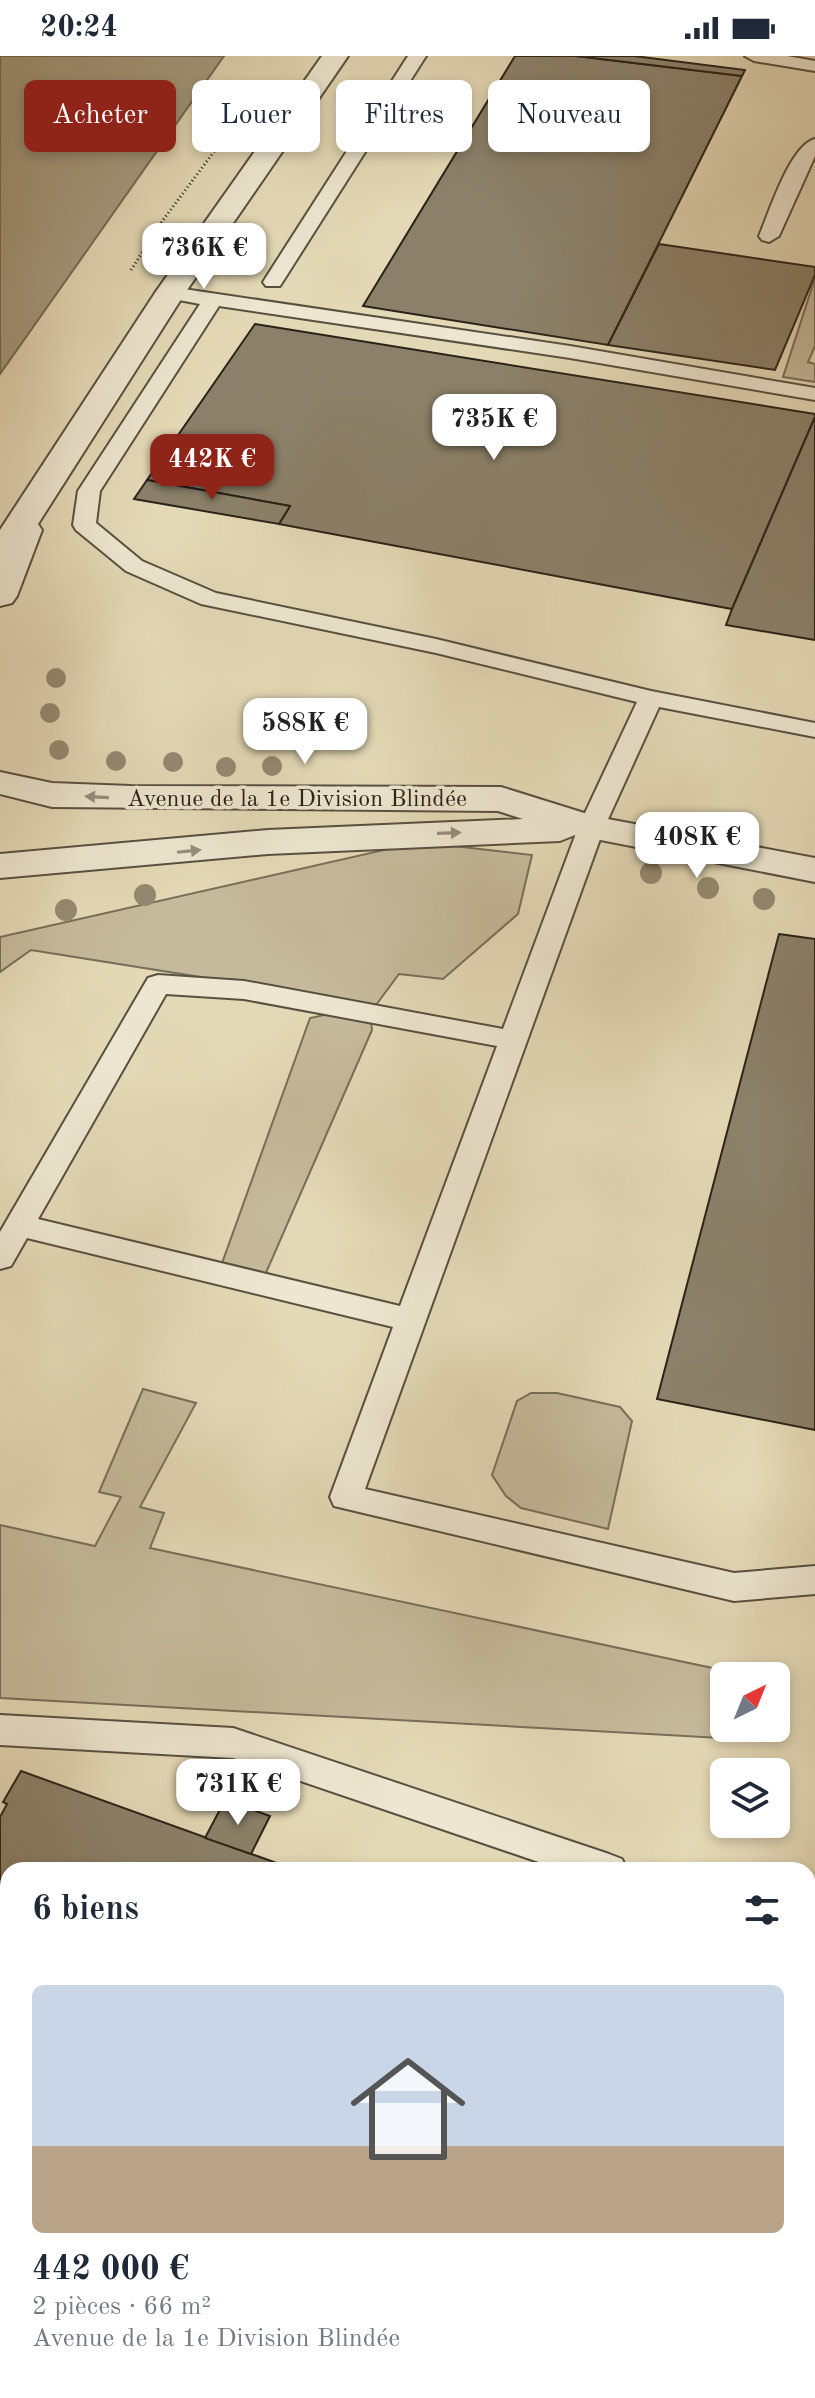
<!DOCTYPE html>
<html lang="fr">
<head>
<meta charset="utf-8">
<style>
  body { margin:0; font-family:"Old Standard TT",serif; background:#f6f6f7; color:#1f2937; height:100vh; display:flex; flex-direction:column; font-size:30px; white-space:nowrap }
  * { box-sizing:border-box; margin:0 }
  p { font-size:26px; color:#747a83 }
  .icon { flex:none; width:44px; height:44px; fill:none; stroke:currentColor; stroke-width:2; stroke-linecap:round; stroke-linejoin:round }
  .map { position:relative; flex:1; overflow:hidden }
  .details { position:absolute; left:0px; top:1806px; width:816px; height:536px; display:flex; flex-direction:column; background:#fff; border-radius:24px 24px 0 0; box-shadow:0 4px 12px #0003 }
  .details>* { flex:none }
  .hud { position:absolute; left:24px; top:24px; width:768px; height:72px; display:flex; gap:16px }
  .needle { width:52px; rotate:43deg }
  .tools { position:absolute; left:710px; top:1606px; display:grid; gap:16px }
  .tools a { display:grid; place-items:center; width:80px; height:80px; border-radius:12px; background:#fff; box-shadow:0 4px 12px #0003; font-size:40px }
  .price { position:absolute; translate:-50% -68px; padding:0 18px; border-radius:16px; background:#fff; color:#222; font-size:26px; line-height:52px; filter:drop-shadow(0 2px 4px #0008) }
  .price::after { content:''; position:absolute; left:50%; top:48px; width:24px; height:18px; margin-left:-12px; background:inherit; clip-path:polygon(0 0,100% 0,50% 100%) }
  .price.current { background:#8f2418; color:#fff }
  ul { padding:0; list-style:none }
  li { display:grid; align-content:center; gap:16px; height:424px; padding:0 32px }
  li span { display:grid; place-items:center; height:248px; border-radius:12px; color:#555 }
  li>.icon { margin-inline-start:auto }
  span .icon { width:144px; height:144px; fill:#fffc; stroke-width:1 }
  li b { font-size:34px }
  h2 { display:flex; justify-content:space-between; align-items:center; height:96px; padding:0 32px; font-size:34px }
  .chip { padding:0 28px; border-radius:12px; background:#fff; box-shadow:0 4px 12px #0003; font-size:28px; line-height:72px }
  .chip.current { background:#8f2418; color:#fff }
  .status { display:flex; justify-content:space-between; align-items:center; height:56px; padding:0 40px; background:#fff; direction:ltr }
  .status svg { height:22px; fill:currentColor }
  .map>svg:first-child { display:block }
  .green { fill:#c5ba9b; stroke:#786e5a; stroke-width:2 }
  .water { fill:#a59b80; stroke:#746b56; stroke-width:2 }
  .building { fill:#8b816a; stroke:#2b2218; stroke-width:2 }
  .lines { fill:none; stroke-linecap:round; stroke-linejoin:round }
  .service-casing { stroke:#595040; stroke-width:4 }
  .minor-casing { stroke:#595040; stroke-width:4 }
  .path { stroke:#2b2218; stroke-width:3; stroke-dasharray:1 3; stroke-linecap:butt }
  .service { fill:#ede6d0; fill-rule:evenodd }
  .minor { fill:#ede6d0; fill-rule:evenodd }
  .tree { fill:#948971 }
  .oneway { fill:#968e7d }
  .labels { text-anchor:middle; stroke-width:7; stroke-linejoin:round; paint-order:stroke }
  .street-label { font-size:24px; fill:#2b2218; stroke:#ede6d0 }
</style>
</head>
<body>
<div class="status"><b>20:24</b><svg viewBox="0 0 49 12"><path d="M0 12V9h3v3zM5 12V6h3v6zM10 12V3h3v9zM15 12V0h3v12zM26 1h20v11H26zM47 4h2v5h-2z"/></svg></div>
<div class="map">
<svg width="815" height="2342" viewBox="0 0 815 2342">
  <rect width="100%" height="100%" fill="#e4d9b6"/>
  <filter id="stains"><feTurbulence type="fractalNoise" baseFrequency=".0025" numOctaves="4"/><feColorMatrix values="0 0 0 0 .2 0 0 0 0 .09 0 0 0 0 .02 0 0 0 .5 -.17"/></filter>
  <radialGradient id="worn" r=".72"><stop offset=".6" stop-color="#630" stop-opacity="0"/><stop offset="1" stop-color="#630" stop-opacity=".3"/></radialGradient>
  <g class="green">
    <polygon points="815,222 815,290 808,306 815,308 815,326 783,321"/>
    <polygon points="419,786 532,799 518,858 443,923 399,918 376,949 31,894 0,916 0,881"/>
    <polygon points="329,958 371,966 372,974 265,1219 221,1210 310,962"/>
    <polygon points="143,1333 196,1347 140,1451 164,1457 150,1492 750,1620 724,1620 724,1672 756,1672 757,1684 0,1642 0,1469 95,1490 121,1441 99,1436"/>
    <polygon points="531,1337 557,1337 620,1351 632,1365 608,1473 521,1452 506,1440 492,1419 517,1345"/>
  </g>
  <polygon class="water" points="0,0 224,0 0,318"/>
  <g class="building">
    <polygon points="515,0 576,0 742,20 608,289 363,250"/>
    <polygon points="576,0 634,0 745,14 742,20"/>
    <polygon points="659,188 815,211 815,219 775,314 608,289"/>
    <polygon points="255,268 815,358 815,361 732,553 279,468 290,450 147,424"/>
    <polygon points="815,361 815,584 726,569 732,553"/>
    <polygon points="147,424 290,450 279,468 134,443"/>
    <polygon points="779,878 815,883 815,1374 657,1343"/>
    <polygon points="21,1715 296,1814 8,1814 8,2334 808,2334 808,1999 815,2001 815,2342 0,2342 0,1761 7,1748 3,1746"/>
    <polygon points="225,1744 270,1760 251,1798 205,1782"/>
  </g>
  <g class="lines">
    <defs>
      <g id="service">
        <polygon points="408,0 426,0 280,230 266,230 263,226"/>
        <polygon points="745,0 787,0 815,5 815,15 754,5"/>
        <path d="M815,83V100L779,180L769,186L762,184L759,180C769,157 790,89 815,83Z"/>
        <path d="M170,231L570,290L815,332V344L570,302L219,250L100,435L96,467L142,505L216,537L436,583L651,635L815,667V681L659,651L604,772L365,1433L734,1517L815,1510V1538L734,1545L334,1450L330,1441L393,1271L27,1182L11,1210L0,1213V1176L148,922L158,919L244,925L503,973L578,772L637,646L436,597L201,548L126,515L76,474L73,469L78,435L200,248L163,241L160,237L163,233ZM166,938L244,943L497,990L400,1250L38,1163Z"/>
        <polygon points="0,1659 233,1672 609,1798 622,1803 627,1814 562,1814 233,1702 0,1689"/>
      </g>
      <g id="minor">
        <polygon points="322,0 348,0 185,237 38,468 42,474 17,540 12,547 0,550 0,474 155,237"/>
        <polygon points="0,716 52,727 131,730 501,731 597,761 815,802 815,826 575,779 560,785 268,798 0,822 0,798 268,774 523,763 498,755 52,751 0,738"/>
      </g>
    </defs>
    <use href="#service" class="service-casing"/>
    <use href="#minor" class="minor-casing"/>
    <polyline class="path" points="131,214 163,164 234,69"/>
    <use href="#service" class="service"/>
    <use href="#minor" class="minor"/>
  </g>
  <g class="tree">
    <circle cx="56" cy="622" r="10"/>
    <circle cx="50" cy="657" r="10"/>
    <circle cx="59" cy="694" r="10"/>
    <circle cx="116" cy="705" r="10"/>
    <circle cx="173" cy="706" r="10"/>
    <circle cx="272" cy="710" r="10"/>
    <circle cx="226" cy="711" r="10"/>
    <circle cx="651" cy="817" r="11"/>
    <circle cx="708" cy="832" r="11"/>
    <circle cx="145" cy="839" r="11"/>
    <circle cx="764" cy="843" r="11"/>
    <circle cx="66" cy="854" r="11"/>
  </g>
  <defs><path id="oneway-solid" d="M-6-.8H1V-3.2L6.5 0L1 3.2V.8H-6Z" transform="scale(2)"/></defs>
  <g class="oneway">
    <use href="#oneway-solid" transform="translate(97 741) rotate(-177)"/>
    <use href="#oneway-solid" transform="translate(449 777) rotate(-2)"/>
    <use href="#oneway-solid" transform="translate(189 795) rotate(-6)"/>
  </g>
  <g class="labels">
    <g class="street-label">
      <text x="297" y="750">Avenue de la 1e Division Blindée</text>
    </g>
  </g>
  <rect width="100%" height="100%" filter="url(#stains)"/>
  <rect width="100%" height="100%" fill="url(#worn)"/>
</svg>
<div class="tools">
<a><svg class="needle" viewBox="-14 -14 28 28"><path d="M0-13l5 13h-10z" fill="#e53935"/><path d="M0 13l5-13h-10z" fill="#747a83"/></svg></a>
<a><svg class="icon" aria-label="layers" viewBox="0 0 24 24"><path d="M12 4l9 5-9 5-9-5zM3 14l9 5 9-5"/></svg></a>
</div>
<b class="price" style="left:204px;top:235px">736K €</b>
<b class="price" style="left:494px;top:406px">735K €</b>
<b class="price current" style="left:212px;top:446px">442K €</b>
<b class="price" style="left:305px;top:710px">588K €</b>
<b class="price" style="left:697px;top:824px">408K €</b>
<b class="price" style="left:238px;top:1771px">731K €</b>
<div class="hud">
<a class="chip current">Acheter</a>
<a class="chip">Louer</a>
<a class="chip">Filtres</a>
<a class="chip">Nouveau</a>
</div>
<section class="details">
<h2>6 biens<svg class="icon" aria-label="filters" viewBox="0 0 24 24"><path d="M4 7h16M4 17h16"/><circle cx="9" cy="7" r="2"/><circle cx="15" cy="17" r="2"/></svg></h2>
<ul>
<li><span style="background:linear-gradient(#c9d6e8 65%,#b9a48a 0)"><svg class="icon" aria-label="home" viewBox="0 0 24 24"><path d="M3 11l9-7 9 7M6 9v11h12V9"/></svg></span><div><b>442 000 €</b><p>2 pièces · 66 m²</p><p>Avenue de la 1e Division Blindée</p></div></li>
</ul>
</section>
</div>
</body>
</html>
